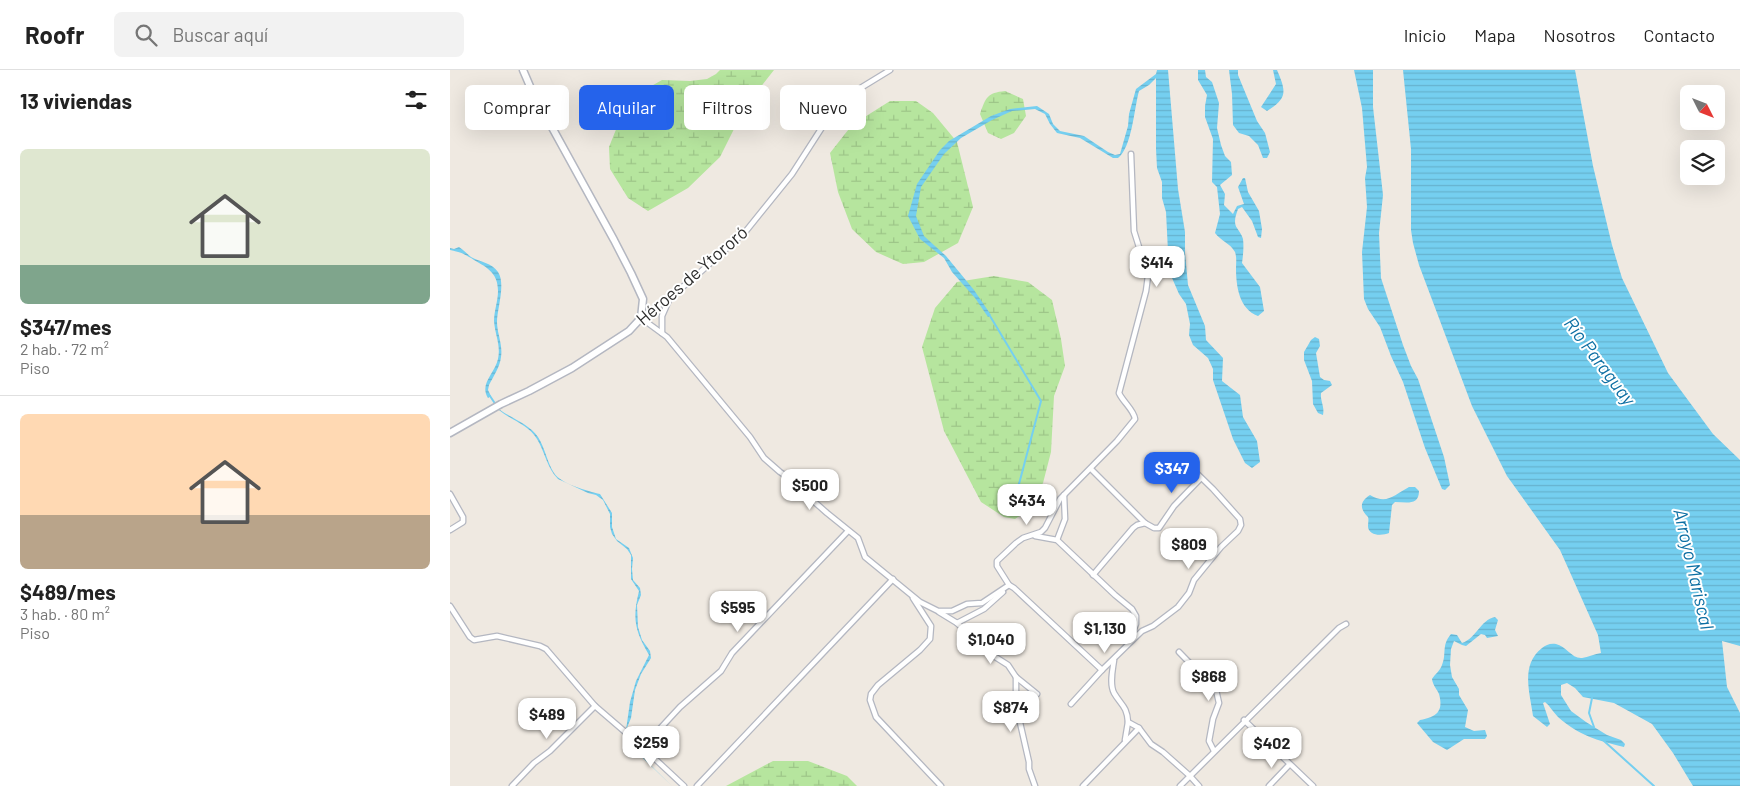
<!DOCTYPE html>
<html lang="es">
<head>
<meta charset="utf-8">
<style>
  body { margin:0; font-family:Barlow,sans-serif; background:#f2f2f2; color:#222; height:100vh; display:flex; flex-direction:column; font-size:19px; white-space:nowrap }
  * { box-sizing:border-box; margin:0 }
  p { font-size:16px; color:#767676 }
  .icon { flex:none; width:28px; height:28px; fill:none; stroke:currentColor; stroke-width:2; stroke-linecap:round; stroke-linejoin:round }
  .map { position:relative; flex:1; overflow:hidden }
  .drawer { display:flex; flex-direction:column; background:#fff; width:450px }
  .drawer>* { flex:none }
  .top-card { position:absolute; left:15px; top:15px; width:475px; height:45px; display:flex; gap:10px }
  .needle { width:32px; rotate:132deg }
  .fabs { position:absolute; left:1230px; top:15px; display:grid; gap:10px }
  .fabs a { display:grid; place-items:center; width:45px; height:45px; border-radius:8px; background:#fff; box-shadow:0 5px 20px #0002; font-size:25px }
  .price { position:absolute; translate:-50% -42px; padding:0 11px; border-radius:10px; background:#fff; color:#222; font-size:16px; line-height:32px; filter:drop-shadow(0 1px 2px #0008) }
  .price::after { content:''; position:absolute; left:50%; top:30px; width:15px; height:11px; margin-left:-8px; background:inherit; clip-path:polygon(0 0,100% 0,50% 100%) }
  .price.on { background:#2563eb; color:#fff }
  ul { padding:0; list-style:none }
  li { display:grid; align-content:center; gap:10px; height:265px; padding:0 20px }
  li+li { border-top:1px solid #e0e0e0 }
  li span { display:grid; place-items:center; height:155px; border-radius:8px; color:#555 }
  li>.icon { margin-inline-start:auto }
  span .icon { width:90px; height:90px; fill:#fffc; stroke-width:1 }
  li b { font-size:21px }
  h2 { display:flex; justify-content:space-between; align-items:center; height:60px; padding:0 20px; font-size:21px }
  .tag { padding:0 18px; border-radius:8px; background:#fff; box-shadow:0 5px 20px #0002; font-size:18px; line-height:45px }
  .tag.on { background:#2563eb; color:#fff }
  header { display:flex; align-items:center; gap:30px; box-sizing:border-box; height:70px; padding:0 25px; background:#fff; border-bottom:1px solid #e0e0e0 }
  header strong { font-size:24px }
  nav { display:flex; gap:28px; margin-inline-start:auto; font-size:18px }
  .search { width:350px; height:45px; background:#f2f2f2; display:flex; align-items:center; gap:12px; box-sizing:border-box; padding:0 18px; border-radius:8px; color:#767676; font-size:19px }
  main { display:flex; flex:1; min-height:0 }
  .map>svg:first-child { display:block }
  .wetland { fill:url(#wetland-marsh) }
  .water { fill:url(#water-rules) }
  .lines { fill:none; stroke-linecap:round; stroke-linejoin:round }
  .stream { stroke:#75cff0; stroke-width:2 }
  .street-casing { stroke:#b4b7c1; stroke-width:7 }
  .secondary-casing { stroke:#b4b7c1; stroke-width:9 }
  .street { stroke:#fff; stroke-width:4.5 }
  .secondary { stroke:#fff; stroke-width:6 }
  .labels { text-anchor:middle; stroke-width:4; stroke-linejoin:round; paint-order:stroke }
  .street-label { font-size:18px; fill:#2e2e2e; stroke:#fff }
  .water-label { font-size:19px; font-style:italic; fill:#0d6fa3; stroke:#fff }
</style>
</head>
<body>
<header>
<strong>Roofr</strong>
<div class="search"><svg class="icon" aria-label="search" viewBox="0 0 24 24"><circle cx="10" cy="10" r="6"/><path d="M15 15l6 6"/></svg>Buscar aquí</div>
<nav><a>Inicio</a><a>Mapa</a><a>Nosotros</a><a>Contacto</a></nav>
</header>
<main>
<section class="drawer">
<h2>13 viviendas<svg class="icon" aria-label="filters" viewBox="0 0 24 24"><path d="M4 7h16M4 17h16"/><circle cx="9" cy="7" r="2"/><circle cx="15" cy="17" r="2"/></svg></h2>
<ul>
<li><span style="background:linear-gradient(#dfe7d0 75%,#7fa58c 0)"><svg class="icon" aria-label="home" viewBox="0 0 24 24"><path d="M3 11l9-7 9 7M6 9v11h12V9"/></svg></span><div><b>$347/mes</b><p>2 hab. · 72 m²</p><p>Piso</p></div></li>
<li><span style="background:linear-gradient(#ffd9b3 65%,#b9a48a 0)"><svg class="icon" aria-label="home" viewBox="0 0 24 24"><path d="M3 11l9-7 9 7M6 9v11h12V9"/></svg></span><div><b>$489/mes</b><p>3 hab. · 80 m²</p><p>Piso</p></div></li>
</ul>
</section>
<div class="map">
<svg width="1290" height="716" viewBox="0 0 1290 716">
  <defs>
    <pattern id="wetland-marsh" width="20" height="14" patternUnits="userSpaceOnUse" patternTransform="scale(1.25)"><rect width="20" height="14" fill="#b6e59e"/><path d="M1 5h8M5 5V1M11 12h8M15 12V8" fill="none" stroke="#9dc588"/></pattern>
    <pattern id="water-rules" width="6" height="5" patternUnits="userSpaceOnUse" patternTransform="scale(1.25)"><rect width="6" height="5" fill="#75cff0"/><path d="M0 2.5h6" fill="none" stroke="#66b2ce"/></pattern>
  </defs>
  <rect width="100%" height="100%" fill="#efe9e1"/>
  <g class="wetland">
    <polygon points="270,0 324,0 295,37 270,87 238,118 198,141 178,128 160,99 159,77 171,47 182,27 212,10 240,11 257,9 266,4"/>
    <path d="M555,21L573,29L576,46L564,63L551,69L538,63L530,44C536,27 537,23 555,21Z"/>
    <polygon points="440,31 466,31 483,43 507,72 523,137 508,173 474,192 453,194 426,182 402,159 388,122 380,83 402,55"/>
    <polygon points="544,206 578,212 602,230 611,269 615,296 604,326 601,382 593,413 576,442 565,449 554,447 531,432 494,361 472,277 485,238 507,212"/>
    <polygon points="323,691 358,691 397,706 407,716 276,716"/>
  </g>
  <g class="water">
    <path d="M707,0H718L728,119L735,162V183L738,215L755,256L756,270L773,288L772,311L790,325L793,347L807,371L810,392L802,398L795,393L783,369L763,310V299L758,288L743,275L739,265L740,254L736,234L729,224L719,201L716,142L712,128V112L707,98L706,79V8L699,15L689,21C684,39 682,77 668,88H663L630,68L607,63L600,54L595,44L585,39L562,41L542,50L511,68L494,84L471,117L466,146L474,166L496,186L524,220L541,245L538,247L525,228L502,202L494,188L470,169L458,146L467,114L490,80L499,71L541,46L560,39L587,36L599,44L603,54L610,61L634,66L658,82L665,85L670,84L678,56L679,44L686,19L706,4Z"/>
    <path d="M748,0H755L756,7L762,12L769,33L767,58L771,75L775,86L781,92L782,105L770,115L775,124L774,135L783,144L787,136L794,134L788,117L793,108H795L798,122L809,141L812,159L811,168L808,167L802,151L792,137L788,139C786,145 783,152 787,158C789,161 792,165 793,169C794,177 793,186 792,193L810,217L814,241L808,246C789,239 786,216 786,198C786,193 787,188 785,182C780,173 771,171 765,163L770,144L767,117L762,112L763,69L755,47V36L757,25L748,10Z"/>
    <polygon points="779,0 788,0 788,5 807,51 815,63 820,82 817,88 813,88 808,75 799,66 789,63 783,55 782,24"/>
    <path d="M823,0H827C836,21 838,28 817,41L811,37L826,14Z"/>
    <polygon points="904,0 923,0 923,37 933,125 929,163 931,208 953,275 961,296 968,309 994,387 1000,415 995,420 992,419 975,378 953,312 941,286 930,257 918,239 914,229 912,182 917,137 915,108 917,97 912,38"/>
    <path d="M953,0H1125L1143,96L1162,175L1172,208L1218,303L1263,364L1290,390V576L1272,571L1277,617L1290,643V716H1243L1223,683L1202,654L1164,633L1133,627L1125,618L1117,613L1111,615V625L1121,641L1136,652L1157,665L1171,670L1175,674L1174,677C1146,670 1130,666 1108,647C1103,642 1100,636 1095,632L1093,633L1100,654L1097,657L1083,646C1080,623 1070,595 1092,578C1096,575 1100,573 1106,574C1116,576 1122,589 1132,588C1138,587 1145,584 1151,583L1148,565L1110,480L1057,406L1022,336L969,195L963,173L961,160V79Z"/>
    <path d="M9,177C14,180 17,184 21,187C30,192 42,193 48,202C56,214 47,239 47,252C47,263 53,275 51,287C50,297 43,307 39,315L38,320L41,326L38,328C29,314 45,303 48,289C51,275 45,265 44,251C44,241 48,231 48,221C48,201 35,197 21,188C10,182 12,183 0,180V178L4,179Z"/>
    <path d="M865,267L869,269L870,276L866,283L870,307L874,310L880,311L882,315L871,323C870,331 875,337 873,345L868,343L863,334L862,311L854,290V282L861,270Z"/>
    <path d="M49,340H50C63,349 79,354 88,367C95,378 97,392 104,403C111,414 138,421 150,424L162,443V457L166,469L179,478L183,488L182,499L183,510L190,518L191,525L187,535L188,557L192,570L200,581L201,588L191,604L185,620L181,648L176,660L180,632L186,611L199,585C185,561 182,549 189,521L181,509V485L177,479L167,471L162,464L160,457V444L153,430L146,425L138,423L108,409C97,398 95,382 87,369C79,355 61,350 49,340Z"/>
    <path d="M959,417H965L969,421C969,436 956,432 945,432L942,435L939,463C932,466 918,466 918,456C918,453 919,450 918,447C910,439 909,432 920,425C937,435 944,425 959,417Z"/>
    <path d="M1045,547L1048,550L1045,560L1048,566L1037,568L1035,565L1031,564L1016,576L1012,575L1004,571L1001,579L1000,595L1002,607L1009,619V625L1018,640L1015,657L1024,661L1035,660L1037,666L1035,669H1014L997,680L983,672L967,653L970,650C986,647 994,642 989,624C987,619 983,616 982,609C985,604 990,601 992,595C997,583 991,576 1001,564L1007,565L1012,573C1027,568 1030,550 1045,547Z"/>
    <polygon points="174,667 176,671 222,716 175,671"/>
  </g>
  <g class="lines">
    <g class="stream">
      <polyline points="540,246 591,331 569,414"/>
      <polyline points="40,326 46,335"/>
      <polyline points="1142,628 1139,643 1144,657"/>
      <polyline points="1154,671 1204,716"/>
    </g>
    <defs>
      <g id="street">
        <polyline points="440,0 404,22 380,45 342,104 296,161 246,206 219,228 191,248 217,267 300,367 314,388 330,402 345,412 352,421 377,443 408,468 415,487 470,532 488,541 502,541 517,534 532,533 559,515"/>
        <polyline points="212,263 212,246 219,230"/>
        <polyline points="641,399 695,453 704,458 709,458 724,436 751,408"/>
        <polyline points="0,424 13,447 13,452 0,460"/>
        <polyline points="585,466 607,470 665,525 682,539 686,546 686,554 679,572"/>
        <polyline points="607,470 615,449 614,425"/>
        <polyline points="643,505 683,458 687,455 695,453"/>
        <polyline points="463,528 481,556 480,569 470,580 428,615 421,624 420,630 426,647 491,716"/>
        <polyline points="0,536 20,567 24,570 47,566 90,576 96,579 145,636 188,673 234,716"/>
        <polyline points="489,542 507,553 534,539 553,522"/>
        <polyline points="507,553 539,583 558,595 566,607 587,624"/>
        <polyline points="729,582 766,620 769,633 763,649 759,671 764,681"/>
        <path d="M664,590C663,599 659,613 664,623C671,635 677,636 678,652L689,658L701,674L713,682L740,706L749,716"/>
        <path d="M652,600L564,518L559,515L547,496V491L566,473L573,468L591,462L595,458L610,429L667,371L685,349C684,340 673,332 669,323L696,221L698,206L684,161L681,84"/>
        <polyline points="566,607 566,635 579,692 579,699 585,716"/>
        <polyline points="621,634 652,600 692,561 703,556 728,537 739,523 744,510 771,477 788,461 791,455 790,449 763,419 731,388"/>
        <polyline points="794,650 863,716"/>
        <polyline points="675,670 678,652"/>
        <polyline points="193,677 230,637 271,601 282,583 398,461"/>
        <polyline points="62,716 84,693 100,681 145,636"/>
        <polyline points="247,716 443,509"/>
        <polyline points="633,716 689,658"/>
        <polyline points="730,716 889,558 896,554"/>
        <polyline points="819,716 839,695"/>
      </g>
      <polyline id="secondary" points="0,363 51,334 79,321 122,298 179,261 191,248 193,229 181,203 164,170 82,21 73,0"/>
    </defs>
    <use href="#street" class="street-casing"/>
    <use href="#secondary" class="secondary-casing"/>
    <use href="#street" class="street"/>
    <use href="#secondary" class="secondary"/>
  </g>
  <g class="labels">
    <g class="street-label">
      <text transform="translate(242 206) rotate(-41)" y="6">Héroes de Ytororó</text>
    </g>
    <g class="water-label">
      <text transform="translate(1150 291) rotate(53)" y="7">Río Paraguay</text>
      <text transform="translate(1244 499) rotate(77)" y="7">Arroyo Mariscal</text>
    </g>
  </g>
</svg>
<div class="fabs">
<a><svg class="needle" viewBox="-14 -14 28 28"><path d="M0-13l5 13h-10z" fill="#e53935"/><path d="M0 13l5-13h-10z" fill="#767676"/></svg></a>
<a><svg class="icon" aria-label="layers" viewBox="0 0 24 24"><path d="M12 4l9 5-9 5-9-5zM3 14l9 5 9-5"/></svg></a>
</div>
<b class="price" style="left:707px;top:218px">$414</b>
<b class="price on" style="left:722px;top:424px">$347</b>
<b class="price" style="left:360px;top:441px">$500</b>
<b class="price" style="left:577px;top:456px">$434</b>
<b class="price" style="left:739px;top:500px">$809</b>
<b class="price" style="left:288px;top:563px">$595</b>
<b class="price" style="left:655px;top:584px">$1,130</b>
<b class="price" style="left:541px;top:595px">$1,040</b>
<b class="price" style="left:759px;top:632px">$868</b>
<b class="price" style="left:561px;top:663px">$874</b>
<b class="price" style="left:97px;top:670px">$489</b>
<b class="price" style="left:201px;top:698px">$259</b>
<b class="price" style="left:822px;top:699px">$402</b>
<div class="top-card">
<a class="tag">Comprar</a>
<a class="tag on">Alquilar</a>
<a class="tag">Filtros</a>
<a class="tag">Nuevo</a>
</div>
</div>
</main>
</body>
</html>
